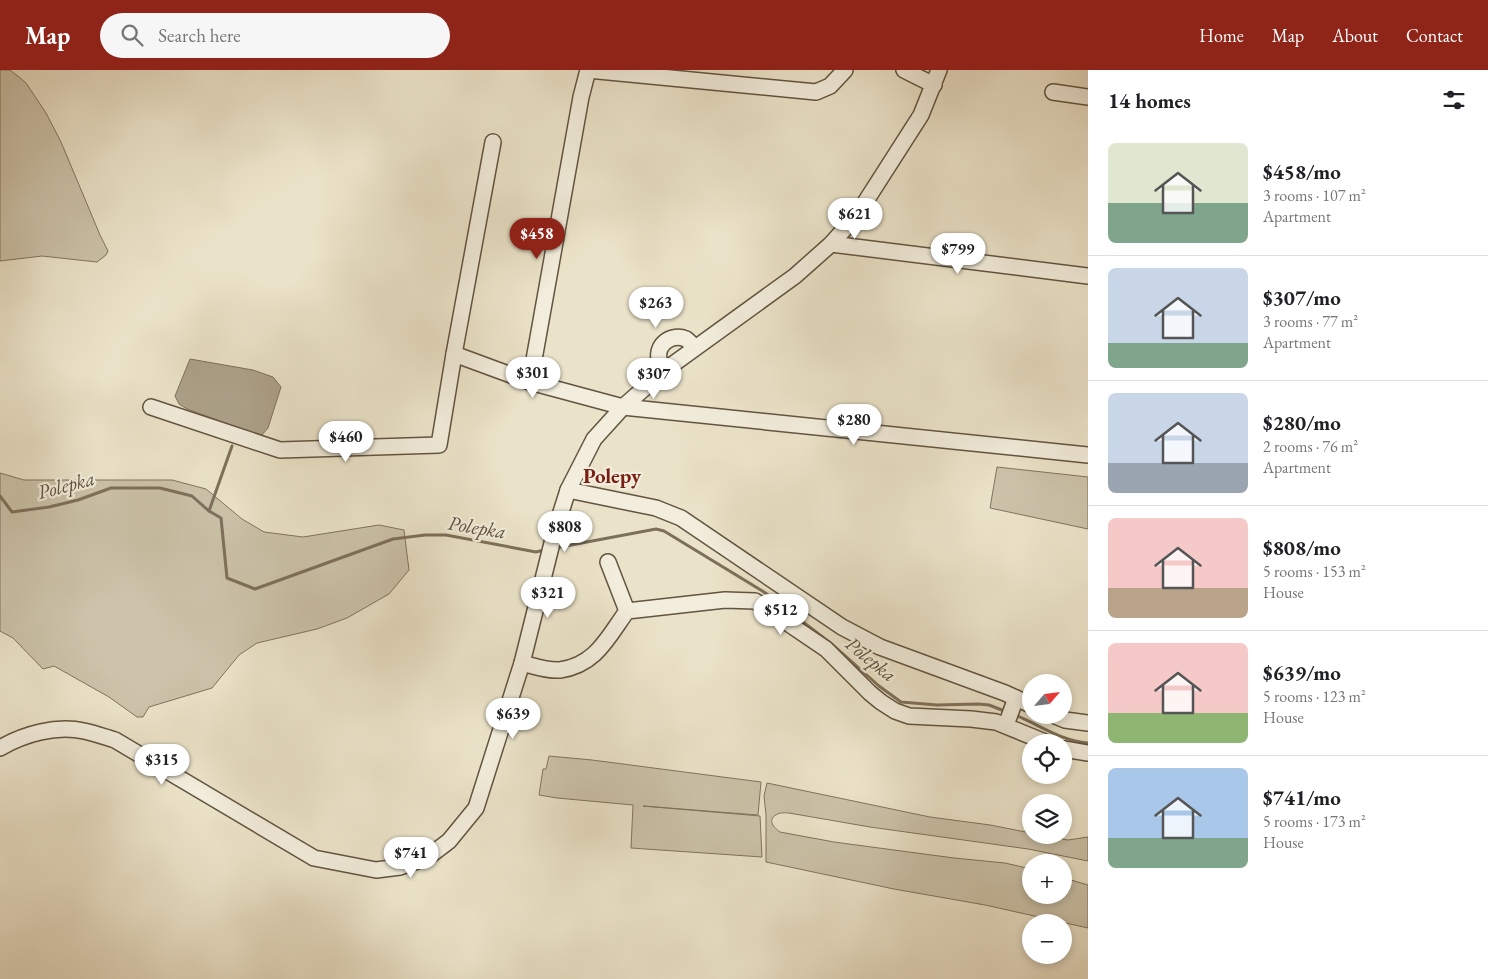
<!DOCTYPE html>
<html lang="en">
<head>
<meta charset="utf-8">
<style>
  body { margin:0; font-family:"EB Garamond",serif; background:#f6f6f6; color:#202124; height:100vh; display:flex; flex-direction:column; font-size:19px; white-space:nowrap }
  * { box-sizing:border-box; margin:0 }
  p { font-size:16px; color:#757577 }
  .icon { flex:none; width:28px; height:28px; fill:none; stroke:currentColor; stroke-width:2; stroke-linecap:round; stroke-linejoin:round }
  .map { position:relative; flex:1; overflow:hidden }
  .details { display:flex; flex-direction:column; background:#fff; width:400px }
  .details>* { flex:none }
  .needle { width:32px; rotate:62deg }
  .controls { position:absolute; left:1022px; top:604px; display:grid; gap:10px }
  .controls a { display:grid; place-items:center; width:50px; height:50px; border-radius:50%; background:#fff; box-shadow:0 2px 8px #0003; font-size:25px }
  .price { position:absolute; translate:-50% -42px; padding:0 11px; border-radius:18px; background:#fff; color:#222; font-size:16px; line-height:32px; filter:drop-shadow(0 1px 2px #0008) }
  .price::after { content:''; position:absolute; left:50%; top:30px; width:15px; height:11px; margin-left:-8px; background:inherit; clip-path:polygon(0 0,100% 0,50% 100%) }
  .price.current { background:#8f2418; color:#fff }
  ul { padding:0; list-style:none }
  li { display:flex; align-items:center; gap:15px; height:125px; padding:0 20px }
  li+li { border-top:1px solid #e0e0e0 }
  li span { display:grid; place-items:center; flex:none; width:140px; height:100px; border-radius:8px; color:#555 }
  li>.icon { margin-inline-start:auto }
  span .icon { width:60px; height:60px; fill:#fffc; stroke-width:1 }
  li b { font-size:21px }
  h2 { display:flex; justify-content:space-between; align-items:center; height:60px; padding:0 20px; font-size:21px }
  header { display:flex; align-items:center; gap:30px; box-sizing:border-box; height:70px; padding:0 25px; background:#8f2418; color:#fff }
  header strong { font-size:24px }
  nav { display:flex; gap:28px; margin-inline-start:auto; font-size:18px }
  .search { width:350px; height:45px; background:#f6f6f6; display:flex; align-items:center; gap:12px; box-sizing:border-box; padding:0 18px; border-radius:28px; color:#757577; font-size:19px }
  main { display:flex; flex:1; min-height:0 }
  .map>svg:first-child { display:block }
  .green { fill:#ccc3aa; stroke:#80745e }
  .water { fill:#ada28b; stroke:#7d705b }
  .lines { fill:none; stroke-linecap:round; stroke-linejoin:round }
  .stream { stroke:#7d705b; stroke-width:3 }
  .minor-casing { stroke:#625440; stroke-width:18 }
  .minor { stroke:#f2eddc; stroke-width:15 }
  .labels { text-anchor:middle; stroke-width:4.5; stroke-linejoin:round; paint-order:stroke }
  .water-label { font-size:20px; font-style:italic; fill:#5e503c; stroke:#f2eddc }
  .quarter-label { font-size:21px; font-weight:bold; fill:#7a1f14; stroke:#f2eddc }
</style>
</head>
<body>
<header>
<strong>Map</strong>
<div class="search"><svg class="icon" aria-label="search" viewBox="0 0 24 24"><circle cx="10" cy="10" r="6"/><path d="M15 15l6 6"/></svg>Search here</div>
<nav><a>Home</a><a>Map</a><a>About</a><a>Contact</a></nav>
</header>
<main>
<div class="map">
<svg width="1088" height="909" viewBox="0 0 1088 909">
  <rect width="100%" height="100%" fill="#ebe3c9"/>
  <filter id="stains"><feTurbulence type="fractalNoise" baseFrequency=".004" numOctaves="4"/><feColorMatrix values="0 0 0 0 .2 0 0 0 0 .09 0 0 0 0 .02 0 0 0 .5 -.17"/></filter>
  <radialGradient id="worn" r=".72"><stop offset=".6" stop-color="#630" stop-opacity="0"/><stop offset="1" stop-color="#630" stop-opacity=".3"/></radialGradient>
  <g class="green">
    <polygon points="0,0 10,0 19,7 26,13 46,43 61,72 100,165 108,181 106,185 97,192 42,186 0,191"/>
    <polygon points="997,397 1088,407 1088,459 990,438"/>
    <polygon points="0,403 24,410 172,410 206,419 242,449 264,462 303,467 379,455 404,460 409,500 389,524 347,548 317,559 257,573 239,585 212,618 149,637 143,647 137,647 109,627 54,596 43,599 13,568 0,561"/>
    <polygon points="549,686 592,690 761,712 758,745 643,736 760,746 762,787 631,778 633,735 557,728 539,725 543,699 546,699"/>
    <path d="M767,713L930,747L990,755L1031,763V765H1040L1068,770L1088,767V791L1028,779L870,757L789,743C785,743 780,742 776,745C767,750 774,758 780,762L834,772L954,788L1005,793L1031,799V825H1064V808L1088,815V858L985,835L894,819L766,792V745L764,726Z"/>
  </g>
  <polygon class="water" points="190,289 253,300 273,307 281,317 268,358 261,366 187,339 179,334 175,326"/>
  <g class="lines">
    <g class="stream">
      <polyline points="0,426 12,442 49,437 78,430 111,418 160,418 192,426 209,441 221,448 227,508 255,519 393,469 425,465 446,465 536,482 544,480"/>
      <polyline points="209,441 232,376"/>
      <polyline points="555,478 656,459 664,461 764,522 833,575 879,616 901,632 937,635 978,634 989,635 1007,642"/>
      <path d="M1015,645C1040,655 1061,671 1088,673"/>
    </g>
    <defs>
      <g id="minor">
        <polyline points="588,0 816,22 830,16 845,0"/>
        <polyline points="904,0 934,15"/>
        <polyline points="1053,22 1088,27"/>
        <polyline points="831,174 1088,206"/>
        <polyline points="454,284 530,312 623,337 1088,385"/>
        <path d="M665,300C663,297 660,293 659,289C656,274 672,263 686,269C689,271 692,275 695,277"/>
        <polyline points="530,312 581,27 588,0"/>
        <polyline points="151,337 280,380 439,375 454,284 493,72"/>
        <polyline points="568,420 656,438 681,448 842,557 880,577 1005,623 1031,635"/>
        <polyline points="608,492 627,541"/>
        <path d="M522,593C534,596 547,601 560,600C596,595 608,567 627,541L725,530L755,531L826,579L870,623L881,632L895,641L909,646L971,649L996,652L1045,672"/>
        <polyline points="1053,645 1065,650 1088,653"/>
        <polyline points="1006,655 1016,628"/>
        <path d="M0,678C24,664 56,655 84,661C94,663 105,667 115,670L314,788L376,800L400,797L428,787L449,771L476,738L522,593L555,461L568,420L594,369L623,337L665,300L795,206L831,174L857,145L921,45L939,0"/>
        <polyline points="1064,679 1088,683"/>
      </g>
    </defs>
    <use href="#minor" class="minor-casing"/>
    <use href="#minor" class="minor"/>
  </g>
  <g class="labels">
    <g class="water-label">
      <text transform="translate(66 415) rotate(-15)" y="7">Polepka</text>
      <text transform="translate(477 457) rotate(9)" y="7">Polepka</text>
      <text transform="translate(871 589) rotate(39)" y="7">Polepka</text>
    </g>
    <g class="quarter-label">
      <text x="612" y="413">Polepy</text>
    </g>
  </g>
  <rect width="100%" height="100%" filter="url(#stains)"/>
  <rect width="100%" height="100%" fill="url(#worn)"/>
</svg>
<div class="controls">
<a><svg class="needle" viewBox="-14 -14 28 28"><path d="M0-13l5 13h-10z" fill="#e53935"/><path d="M0 13l5-13h-10z" fill="#757577"/></svg></a>
<a><svg class="icon" aria-label="locate" viewBox="0 0 24 24"><circle cx="12" cy="12" r="6"/><path d="M12 2v4M12 18v4M2 12h4M18 12h4"/></svg></a>
<a><svg class="icon" aria-label="layers" viewBox="0 0 24 24"><path d="M12 4l9 5-9 5-9-5zM3 14l9 5 9-5"/></svg></a>
<a>+</a>
<a>−</a>
</div>
<b class="price" style="left:855px;top:170px">$621</b>
<b class="price current" style="left:537px;top:190px">$458</b>
<b class="price" style="left:958px;top:205px">$799</b>
<b class="price" style="left:656px;top:259px">$263</b>
<b class="price" style="left:533px;top:329px">$301</b>
<b class="price" style="left:654px;top:330px">$307</b>
<b class="price" style="left:854px;top:376px">$280</b>
<b class="price" style="left:346px;top:393px">$460</b>
<b class="price" style="left:565px;top:483px">$808</b>
<b class="price" style="left:548px;top:549px">$321</b>
<b class="price" style="left:781px;top:566px">$512</b>
<b class="price" style="left:513px;top:670px">$639</b>
<b class="price" style="left:162px;top:716px">$315</b>
<b class="price" style="left:411px;top:809px">$741</b>
</div>
<section class="details">
<h2>14 homes<svg class="icon" aria-label="filters" viewBox="0 0 24 24"><path d="M4 7h16M4 17h16"/><circle cx="9" cy="7" r="2"/><circle cx="15" cy="17" r="2"/></svg></h2>
<ul>
<li><span style="background:linear-gradient(#dfe7d0 60%,#7fa58c 0)"><svg class="icon" aria-label="home" viewBox="0 0 24 24"><path d="M3 11l9-7 9 7M6 9v11h12V9"/></svg></span><div><b>$458/mo</b><p>3 rooms · 107 m²</p><p>Apartment</p></div></li>
<li><span style="background:linear-gradient(#c9d6e8 75%,#7fa58c 0)"><svg class="icon" aria-label="home" viewBox="0 0 24 24"><path d="M3 11l9-7 9 7M6 9v11h12V9"/></svg></span><div><b>$307/mo</b><p>3 rooms · 77 m²</p><p>Apartment</p></div></li>
<li><span style="background:linear-gradient(#c9d6e8 70%,#9aa5b1 0)"><svg class="icon" aria-label="home" viewBox="0 0 24 24"><path d="M3 11l9-7 9 7M6 9v11h12V9"/></svg></span><div><b>$280/mo</b><p>2 rooms · 76 m²</p><p>Apartment</p></div></li>
<li><span style="background:linear-gradient(#f6c9c9 70%,#b9a48a 0)"><svg class="icon" aria-label="home" viewBox="0 0 24 24"><path d="M3 11l9-7 9 7M6 9v11h12V9"/></svg></span><div><b>$808/mo</b><p>5 rooms · 153 m²</p><p>House</p></div></li>
<li><span style="background:linear-gradient(#f6c9c9 70%,#8fb573 0)"><svg class="icon" aria-label="home" viewBox="0 0 24 24"><path d="M3 11l9-7 9 7M6 9v11h12V9"/></svg></span><div><b>$639/mo</b><p>5 rooms · 123 m²</p><p>House</p></div></li>
<li><span style="background:linear-gradient(#a9c7e8 70%,#7fa58c 0)"><svg class="icon" aria-label="home" viewBox="0 0 24 24"><path d="M3 11l9-7 9 7M6 9v11h12V9"/></svg></span><div><b>$741/mo</b><p>5 rooms · 173 m²</p><p>House</p></div></li>
</ul>
</section>
</main>
</body>
</html>
